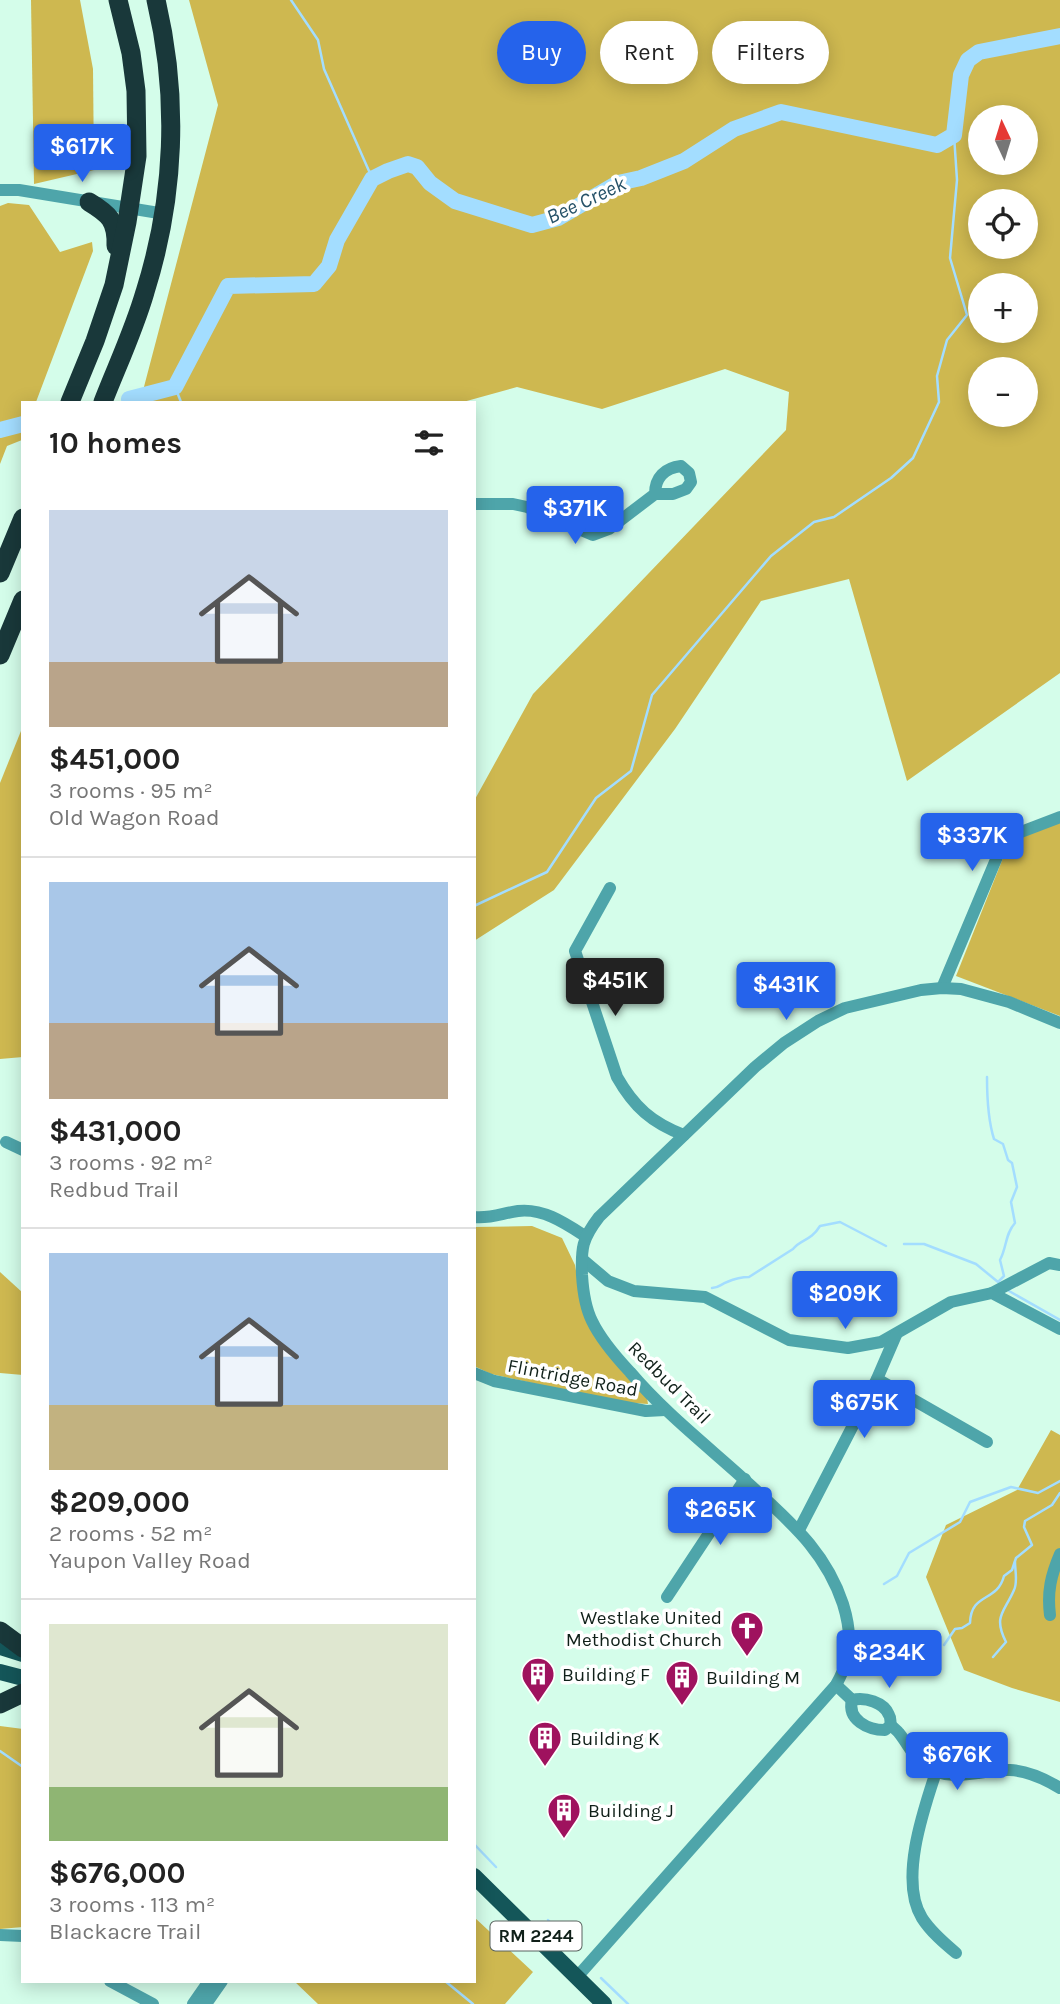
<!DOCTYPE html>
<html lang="en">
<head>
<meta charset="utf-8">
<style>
  body { margin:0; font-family:Karla,sans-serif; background:#f6f6f6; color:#222; height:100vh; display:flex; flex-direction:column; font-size:26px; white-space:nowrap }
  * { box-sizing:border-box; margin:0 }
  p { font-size:23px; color:#767676 }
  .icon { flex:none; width:38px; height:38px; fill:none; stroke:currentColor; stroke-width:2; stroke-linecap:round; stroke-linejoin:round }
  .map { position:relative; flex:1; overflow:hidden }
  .sheet { position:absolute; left:21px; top:401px; width:455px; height:1582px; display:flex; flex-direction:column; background:#fff; border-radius:0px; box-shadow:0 4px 18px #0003 }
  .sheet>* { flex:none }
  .banner { position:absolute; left:497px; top:21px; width:457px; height:63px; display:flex; gap:14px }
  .needle { width:46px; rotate:356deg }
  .controls { position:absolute; left:968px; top:105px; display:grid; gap:14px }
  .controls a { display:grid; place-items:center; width:70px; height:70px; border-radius:50%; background:#fff; box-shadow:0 4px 18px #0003; font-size:35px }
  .price { position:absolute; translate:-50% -60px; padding:0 16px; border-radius:7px; background:#2563eb; color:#fff; font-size:23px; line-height:46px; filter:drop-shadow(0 2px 4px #0008) }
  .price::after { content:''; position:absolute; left:50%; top:42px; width:21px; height:16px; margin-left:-10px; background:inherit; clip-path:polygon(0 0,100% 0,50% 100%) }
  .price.active { background:#222; color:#fff }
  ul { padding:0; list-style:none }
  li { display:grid; align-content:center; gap:14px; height:371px; padding:0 28px }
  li+li { border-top:2px solid #e0e0e0 }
  li span { display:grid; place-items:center; height:217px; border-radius:0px; color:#555 }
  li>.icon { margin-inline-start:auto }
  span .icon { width:126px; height:126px; fill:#fffc; stroke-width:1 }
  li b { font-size:30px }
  h2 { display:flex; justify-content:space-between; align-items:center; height:84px; padding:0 28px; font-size:30px }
  .tag { padding:0 24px; border-radius:32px; background:#fff; box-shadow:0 4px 18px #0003; font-size:24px; line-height:63px }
  .tag.active { background:#2563eb; color:#fff }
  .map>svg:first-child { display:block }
  .forest { fill:#ceb850; fill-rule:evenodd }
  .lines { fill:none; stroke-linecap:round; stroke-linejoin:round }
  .stream { stroke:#a3ddff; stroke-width:2.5 }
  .river { stroke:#a3ddff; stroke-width:16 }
  .minor { stroke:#4ea5aa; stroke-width:12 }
  .major { stroke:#145659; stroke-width:16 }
  .highway { stroke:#19383a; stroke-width:19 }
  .labels { text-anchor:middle; stroke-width:7; stroke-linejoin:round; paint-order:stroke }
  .shield { fill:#fff; stroke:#58635e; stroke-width:2 }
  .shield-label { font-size:18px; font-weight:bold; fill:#102019 }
  .street-label { font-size:19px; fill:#102019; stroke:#fff }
  .poi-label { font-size:19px; fill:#102019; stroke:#fff; text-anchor:start }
  .water-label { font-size:21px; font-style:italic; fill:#265269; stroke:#fff }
</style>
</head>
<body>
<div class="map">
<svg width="1060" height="2004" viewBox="0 0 1060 2004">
  <rect width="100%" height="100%" fill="#d4fdea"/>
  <g class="forest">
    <polygon points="31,0 80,0 93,69 94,170 34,184"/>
    <path d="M189,0H1060V673L907,781L849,579L761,601L675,729L554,890L474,941V801L533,694L786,430L789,392L725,369L602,409L517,387L463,402H140L218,105ZM1026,117V163H980V117ZM1026,201V247H980V201ZM980,285H1026V331H980ZM1026,369V415H980V369Z"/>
    <polygon points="8,203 29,205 60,252 92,242 93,251 36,402 23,402 22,440 7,446 0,464 0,206"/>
    <polygon points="23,726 23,1057 0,1059 0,783"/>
    <polygon points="1060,821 1060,1016 956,976 1009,843"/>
    <polygon points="532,1226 562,1238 575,1265 583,1312 647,1398 648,1404 618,1402 491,1374 474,1366 474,1227"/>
    <polygon points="0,1272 23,1293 23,1375 0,1373"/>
    <polygon points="1051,1430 1060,1435 1060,1702 1012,1688 964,1670 926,1577 946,1525 1017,1490"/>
    <polygon points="0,1726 23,1729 23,1927 0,1929"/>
    <polygon points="474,1917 533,1972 505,2004 318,2004 294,1981 474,1981"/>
  </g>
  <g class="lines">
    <g class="stream">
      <polyline points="291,0 318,40 324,69 369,171 376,176"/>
      <polyline points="175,387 181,402"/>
      <polyline points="474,906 547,872 596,798 631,771 652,695 771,556 814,522 834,517 891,478 913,458 939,402 937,376 947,340 967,315 950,258 957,180 954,135"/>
      <path d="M904,1244H924L976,1264L998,1282L1004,1276L1000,1260C1007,1247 1005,1234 1015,1223L1011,1202L1017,1187L1012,1163L1008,1160L1003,1144L994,1139C988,1120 987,1098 987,1077"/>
      <path d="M712,1288C719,1288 721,1284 727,1282C734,1279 741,1277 749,1277L793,1249C802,1238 810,1242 820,1226L840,1222L886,1246"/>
      <polyline points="1009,1291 1060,1320"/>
      <polyline points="884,1584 897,1576 909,1553 960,1522 970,1502 1011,1487 1038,1493 1060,1481"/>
      <path d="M944,1645L955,1629L962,1628L970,1623C971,1592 997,1603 1004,1576L1012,1570L1016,1558L1032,1545L1024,1527L1025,1521L1052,1505L1060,1493"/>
      <path d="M993,1657L1006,1642C993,1616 1004,1613 1014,1590C1018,1582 1015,1571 1015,1562"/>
      <polyline points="0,1751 23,1767"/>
      <polyline points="474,1844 496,1867"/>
      <polyline points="548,1920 568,1941"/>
      <polyline points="601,1978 628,2004"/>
      <polyline points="445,1981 473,2004"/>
    </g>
    <g class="river">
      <polyline points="129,399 175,387 228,286 314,284 329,266 337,240 372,179 388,171 408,164 417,167 430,183 455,201 532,225 558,218 618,183 641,178 684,161 734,129 781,112 937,145 954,135 961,75 968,60 979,52 1060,36"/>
      <polyline points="0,430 23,424"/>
    </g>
    <g class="minor">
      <polyline points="0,190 19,190 165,214"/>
      <path d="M474,504H513L527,507L593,535L609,529L655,494H673L686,489L691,482L689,473L681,466C665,468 655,477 655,494"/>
      <path d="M610,888L575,951L617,1077C634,1107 652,1123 684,1135"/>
      <polyline points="942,988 1005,838 1060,817"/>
      <polyline points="6,1142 23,1150"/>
      <path d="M474,1217C490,1219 503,1213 518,1211C543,1208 565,1223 585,1236"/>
      <polyline points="582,1259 608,1281 634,1291 705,1297 789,1340 848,1348 881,1342 951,1302 992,1293 1060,1329"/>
      <polyline points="992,1293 1049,1263 1060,1265"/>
      <polyline points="474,1373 494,1381 646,1411 665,1410"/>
      <polyline points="877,1379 987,1442"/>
      <polyline points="799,1530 877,1379 896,1335"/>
      <polyline points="667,1597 745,1479"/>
      <path d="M1050,1615C1047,1592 1051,1575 1060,1554"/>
      <path d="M836,1685L852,1700C865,1697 884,1702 889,1715C891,1718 890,1722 891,1725C893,1728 897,1730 899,1733C908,1744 913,1757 925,1766C952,1784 981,1769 1010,1770C1028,1771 1045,1779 1060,1788"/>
      <path d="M852,1700C847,1720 868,1730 885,1730L891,1725"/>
      <path d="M936,1772C923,1811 899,1881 922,1918C931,1932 944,1943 956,1953"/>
      <polyline points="0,1935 23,1936"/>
      <path d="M577,1977L836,1685C841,1676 845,1667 848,1656C851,1639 848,1620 843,1604C827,1556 797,1528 761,1495C718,1454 669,1418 630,1372C616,1357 601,1340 592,1321C585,1307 583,1291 582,1275C581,1248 582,1239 599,1217L755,1067L784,1043L818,1021L845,1008L921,990L942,988L961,989L1009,1002L1060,1023"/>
      <polyline points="110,1981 153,2004"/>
      <polyline points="193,2004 209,1981"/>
      <polyline points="206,2004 222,1981"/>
    </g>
    <g class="major">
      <polyline points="0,1647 23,1654"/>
      <polyline points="0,1672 23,1678"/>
      <polyline points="474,1876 604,2004"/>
    </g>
    <g class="highway">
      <path d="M89,202C109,214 117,221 116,246"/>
      <polyline points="70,402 95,341 114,285 127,222 137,156 136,91 131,53 118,0"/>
      <path d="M103,402C117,366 134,330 145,292C175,197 179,97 156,0"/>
      <polyline points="0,573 23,518"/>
      <polyline points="0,655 23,600"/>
      <polyline points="0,1631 23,1648"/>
      <polyline points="0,1704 23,1693"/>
    </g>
  </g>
  <defs>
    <symbol id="church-pin" viewBox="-11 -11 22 30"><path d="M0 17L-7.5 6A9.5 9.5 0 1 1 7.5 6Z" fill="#9f125e" stroke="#fff"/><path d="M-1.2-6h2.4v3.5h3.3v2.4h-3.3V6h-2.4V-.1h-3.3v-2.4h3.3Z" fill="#fff"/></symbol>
    <symbol id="building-pin" viewBox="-11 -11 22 30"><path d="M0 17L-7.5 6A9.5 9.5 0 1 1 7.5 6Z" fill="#9f125e" stroke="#fff"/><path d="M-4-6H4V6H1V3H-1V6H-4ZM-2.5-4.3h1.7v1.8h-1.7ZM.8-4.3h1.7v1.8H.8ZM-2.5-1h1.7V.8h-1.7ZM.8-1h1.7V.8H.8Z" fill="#fff"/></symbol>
  </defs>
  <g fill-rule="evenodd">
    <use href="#church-pin" x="728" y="1609" width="38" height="52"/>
    <use href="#building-pin" x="519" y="1655" width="38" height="52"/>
    <use href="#building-pin" x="663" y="1658" width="38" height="52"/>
    <use href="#building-pin" x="526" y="1719" width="38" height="52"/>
    <use href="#building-pin" x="545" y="1791" width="38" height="52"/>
  </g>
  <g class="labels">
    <rect class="shield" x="490.5" y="1921.5" width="91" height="29" rx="5"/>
    <g class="shield-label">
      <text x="536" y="1942">RM 2244</text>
    </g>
    <g class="street-label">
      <text transform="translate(573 1377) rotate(11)" y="7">Flintridge Road</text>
      <text transform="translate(670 1382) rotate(45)" y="7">Redbud Trail</text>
    </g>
    <g class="poi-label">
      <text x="722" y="1624" text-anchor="end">Westlake United<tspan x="722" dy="22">Methodist Church</tspan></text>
      <text x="562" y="1681">Building F</text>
      <text x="706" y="1684">Building M</text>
      <text x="570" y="1745">Building K</text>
      <text x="588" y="1817">Building J</text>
    </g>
    <g class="water-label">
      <text transform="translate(586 200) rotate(-25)" y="7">Bee Creek</text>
    </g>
  </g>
</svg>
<div class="controls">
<a><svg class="needle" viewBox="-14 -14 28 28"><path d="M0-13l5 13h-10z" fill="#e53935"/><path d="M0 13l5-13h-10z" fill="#767676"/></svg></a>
<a><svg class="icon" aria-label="locate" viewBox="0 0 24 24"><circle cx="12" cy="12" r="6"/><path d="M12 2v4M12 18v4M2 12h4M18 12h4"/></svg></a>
<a>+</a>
<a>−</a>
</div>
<b class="price" style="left:82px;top:184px">$617K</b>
<b class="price" style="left:575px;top:546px">$371K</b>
<b class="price" style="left:972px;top:873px">$337K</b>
<b class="price active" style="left:615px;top:1018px">$451K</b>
<b class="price" style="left:786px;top:1022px">$431K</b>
<b class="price" style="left:845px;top:1331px">$209K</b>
<b class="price" style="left:864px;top:1440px">$675K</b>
<b class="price" style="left:720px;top:1547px">$265K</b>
<b class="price" style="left:889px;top:1690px">$234K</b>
<b class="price" style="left:957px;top:1792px">$676K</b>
<div class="banner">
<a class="tag active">Buy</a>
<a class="tag">Rent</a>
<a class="tag">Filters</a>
</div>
<section class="sheet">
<h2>10 homes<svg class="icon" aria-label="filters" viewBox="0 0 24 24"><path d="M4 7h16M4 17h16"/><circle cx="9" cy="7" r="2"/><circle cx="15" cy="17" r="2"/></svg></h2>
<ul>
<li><span style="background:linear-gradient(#c9d6e8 70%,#b9a48a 0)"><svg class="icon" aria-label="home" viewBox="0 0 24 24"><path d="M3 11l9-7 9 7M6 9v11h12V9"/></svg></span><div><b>$451,000</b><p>3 rooms · 95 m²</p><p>Old Wagon Road</p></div></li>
<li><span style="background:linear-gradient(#a9c7e8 65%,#b9a48a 0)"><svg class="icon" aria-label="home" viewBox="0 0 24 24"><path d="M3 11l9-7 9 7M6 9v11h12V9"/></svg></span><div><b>$431,000</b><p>3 rooms · 92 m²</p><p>Redbud Trail</p></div></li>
<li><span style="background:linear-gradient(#a9c7e8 70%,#c2b280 0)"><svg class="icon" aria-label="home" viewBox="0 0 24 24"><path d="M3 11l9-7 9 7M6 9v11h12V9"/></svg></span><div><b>$209,000</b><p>2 rooms · 52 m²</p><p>Yaupon Valley Road</p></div></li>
<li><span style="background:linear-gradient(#dfe7d0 75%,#8fb573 0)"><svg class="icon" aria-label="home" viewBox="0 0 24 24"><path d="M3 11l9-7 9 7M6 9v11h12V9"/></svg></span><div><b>$676,000</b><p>3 rooms · 113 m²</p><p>Blackacre Trail</p></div></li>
</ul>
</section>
</div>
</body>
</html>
